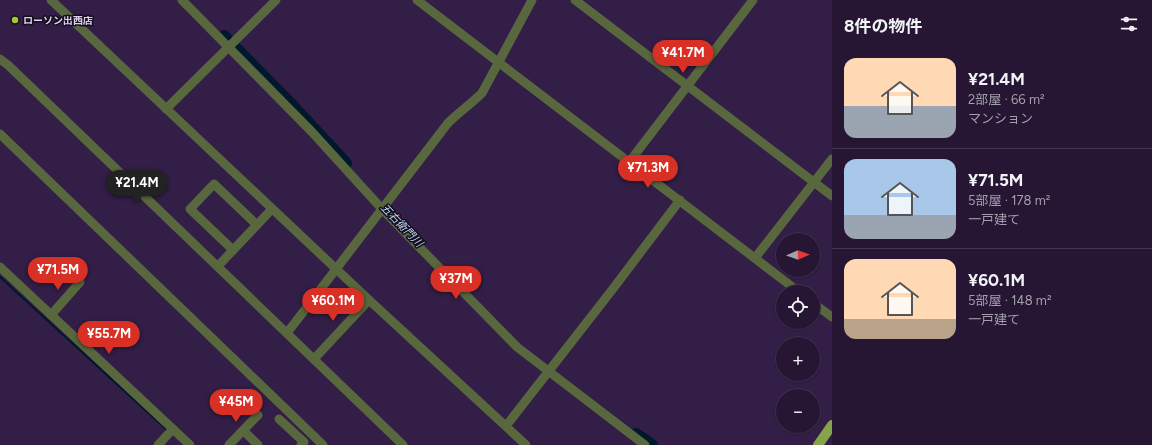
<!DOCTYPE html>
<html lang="ja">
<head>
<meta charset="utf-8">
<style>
  body { margin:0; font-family:Figtree,"Noto Sans JP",sans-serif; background:#322340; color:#f1f3f6; height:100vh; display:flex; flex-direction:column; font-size:15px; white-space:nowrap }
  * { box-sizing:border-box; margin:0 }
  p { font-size:13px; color:#a49fac }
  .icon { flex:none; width:22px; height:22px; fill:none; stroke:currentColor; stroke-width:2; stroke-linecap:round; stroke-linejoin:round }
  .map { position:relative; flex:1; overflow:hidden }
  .details { display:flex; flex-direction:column; background:#261634; width:320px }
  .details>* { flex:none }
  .needle { width:26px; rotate:88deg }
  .buttons { position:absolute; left:776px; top:233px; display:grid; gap:8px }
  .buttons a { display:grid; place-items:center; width:44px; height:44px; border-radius:50%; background:#261634; box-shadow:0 1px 3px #0004,0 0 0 1px #42354f; font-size:20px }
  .price { position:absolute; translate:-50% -34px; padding:0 9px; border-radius:14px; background:#d93025; color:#fff; font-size:13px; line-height:26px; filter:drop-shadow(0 1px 2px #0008) }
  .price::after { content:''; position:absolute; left:50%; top:24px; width:12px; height:9px; margin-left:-6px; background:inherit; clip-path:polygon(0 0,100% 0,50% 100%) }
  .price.selected { background:#222; color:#fff }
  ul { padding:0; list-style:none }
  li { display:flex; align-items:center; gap:12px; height:100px; padding:0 12px }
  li+li { border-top:1px solid #42354f }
  li span { display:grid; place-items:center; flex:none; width:112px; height:80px; border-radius:12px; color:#555 }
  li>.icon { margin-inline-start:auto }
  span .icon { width:48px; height:48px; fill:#fffc; stroke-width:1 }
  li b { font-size:17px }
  h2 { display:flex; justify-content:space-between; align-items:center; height:48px; padding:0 12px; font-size:17px }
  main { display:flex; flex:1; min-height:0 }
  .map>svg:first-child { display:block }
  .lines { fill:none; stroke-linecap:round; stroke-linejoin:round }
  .stream { stroke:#00182c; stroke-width:2 }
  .river { stroke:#00182c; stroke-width:12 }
  .minor { stroke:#58673d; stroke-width:9 }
  .major { stroke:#86a449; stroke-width:10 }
  .poi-dot { fill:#9eca2f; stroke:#160d1f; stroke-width:1.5 }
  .labels { text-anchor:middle; stroke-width:3; stroke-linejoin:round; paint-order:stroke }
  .poi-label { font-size:10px; font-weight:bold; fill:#dcd1eb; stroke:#160d1f; text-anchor:start }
  .water-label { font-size:11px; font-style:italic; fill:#bbd8f1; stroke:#160d1f }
</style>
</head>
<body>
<main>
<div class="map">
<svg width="832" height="445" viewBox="0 0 832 445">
  <rect width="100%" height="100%" fill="#321e46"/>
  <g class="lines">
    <polyline class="stream" points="0,277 167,430"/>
    <g class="river">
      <polyline points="224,36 293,106 346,163"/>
      <polyline points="636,434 652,445"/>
    </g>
    <g class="minor">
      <polyline points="51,0 369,300 526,445"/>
      <polyline points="182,0 312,132 382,209 517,347 645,445"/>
      <polyline points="417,0 799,292"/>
      <polyline points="575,0 832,196"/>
      <polyline points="0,59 8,65 403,445"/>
      <polyline points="166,109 276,0"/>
      <polyline points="0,134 323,445"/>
      <polyline points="630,161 753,0"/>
      <polyline points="233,250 190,209 214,184 257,225"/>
      <polyline points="755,258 832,159"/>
      <polyline points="218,266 272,209"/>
      <polyline points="0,267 190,445"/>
      <polyline points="813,303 832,317"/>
      <polyline points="51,315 80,282"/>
      <path d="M287,333L448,123C459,112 471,104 482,93L532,0"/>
      <polyline points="314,359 369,300"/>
      <polyline points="279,419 304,442 301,445"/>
      <polyline points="506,426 612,290 680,200"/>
      <polyline points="244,431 258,445"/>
      <polyline points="158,445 173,429"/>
      <polyline points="229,445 258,415"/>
    </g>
    <polyline class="major" points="818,445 832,425"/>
  </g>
  <circle class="poi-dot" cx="15" cy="20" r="4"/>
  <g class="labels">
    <g class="poi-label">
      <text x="23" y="24">ローソン出西店</text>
    </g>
    <g class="water-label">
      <text transform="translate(402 225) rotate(46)" y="4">五右衛門川</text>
    </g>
  </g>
</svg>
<div class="buttons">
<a><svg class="needle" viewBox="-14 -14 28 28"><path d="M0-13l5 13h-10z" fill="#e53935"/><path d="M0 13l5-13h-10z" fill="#a49fac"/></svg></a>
<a><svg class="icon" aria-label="locate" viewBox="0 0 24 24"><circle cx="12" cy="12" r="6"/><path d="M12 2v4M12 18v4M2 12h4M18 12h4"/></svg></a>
<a>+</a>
<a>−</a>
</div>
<b class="price" style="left:683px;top:74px">¥41.7M</b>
<b class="price" style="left:648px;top:189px">¥71.3M</b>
<b class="price selected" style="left:137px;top:204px">¥21.4M</b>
<b class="price" style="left:58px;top:291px">¥71.5M</b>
<b class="price" style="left:456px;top:300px">¥37M</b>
<b class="price" style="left:333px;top:322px">¥60.1M</b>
<b class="price" style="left:109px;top:355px">¥55.7M</b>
<b class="price" style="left:236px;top:423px">¥45M</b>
</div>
<section class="details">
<h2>8件の物件<svg class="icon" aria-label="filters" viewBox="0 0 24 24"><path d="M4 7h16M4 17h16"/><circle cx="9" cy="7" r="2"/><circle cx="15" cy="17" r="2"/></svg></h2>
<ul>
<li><span style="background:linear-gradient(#ffd9b3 60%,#9aa5b1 0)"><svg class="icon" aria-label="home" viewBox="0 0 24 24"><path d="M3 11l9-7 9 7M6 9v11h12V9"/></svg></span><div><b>¥21.4M</b><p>2部屋 · 66 m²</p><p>マンション</p></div></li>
<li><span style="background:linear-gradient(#a9c7e8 70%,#9aa5b1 0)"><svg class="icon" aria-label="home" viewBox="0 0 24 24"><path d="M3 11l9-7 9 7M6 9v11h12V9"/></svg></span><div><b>¥71.5M</b><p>5部屋 · 178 m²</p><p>一戸建て</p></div></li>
<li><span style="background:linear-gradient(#ffd9b3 75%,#b9a48a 0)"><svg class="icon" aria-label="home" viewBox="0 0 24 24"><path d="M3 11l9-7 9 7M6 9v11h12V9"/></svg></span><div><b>¥60.1M</b><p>5部屋 · 148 m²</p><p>一戸建て</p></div></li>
</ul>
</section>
</main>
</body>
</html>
